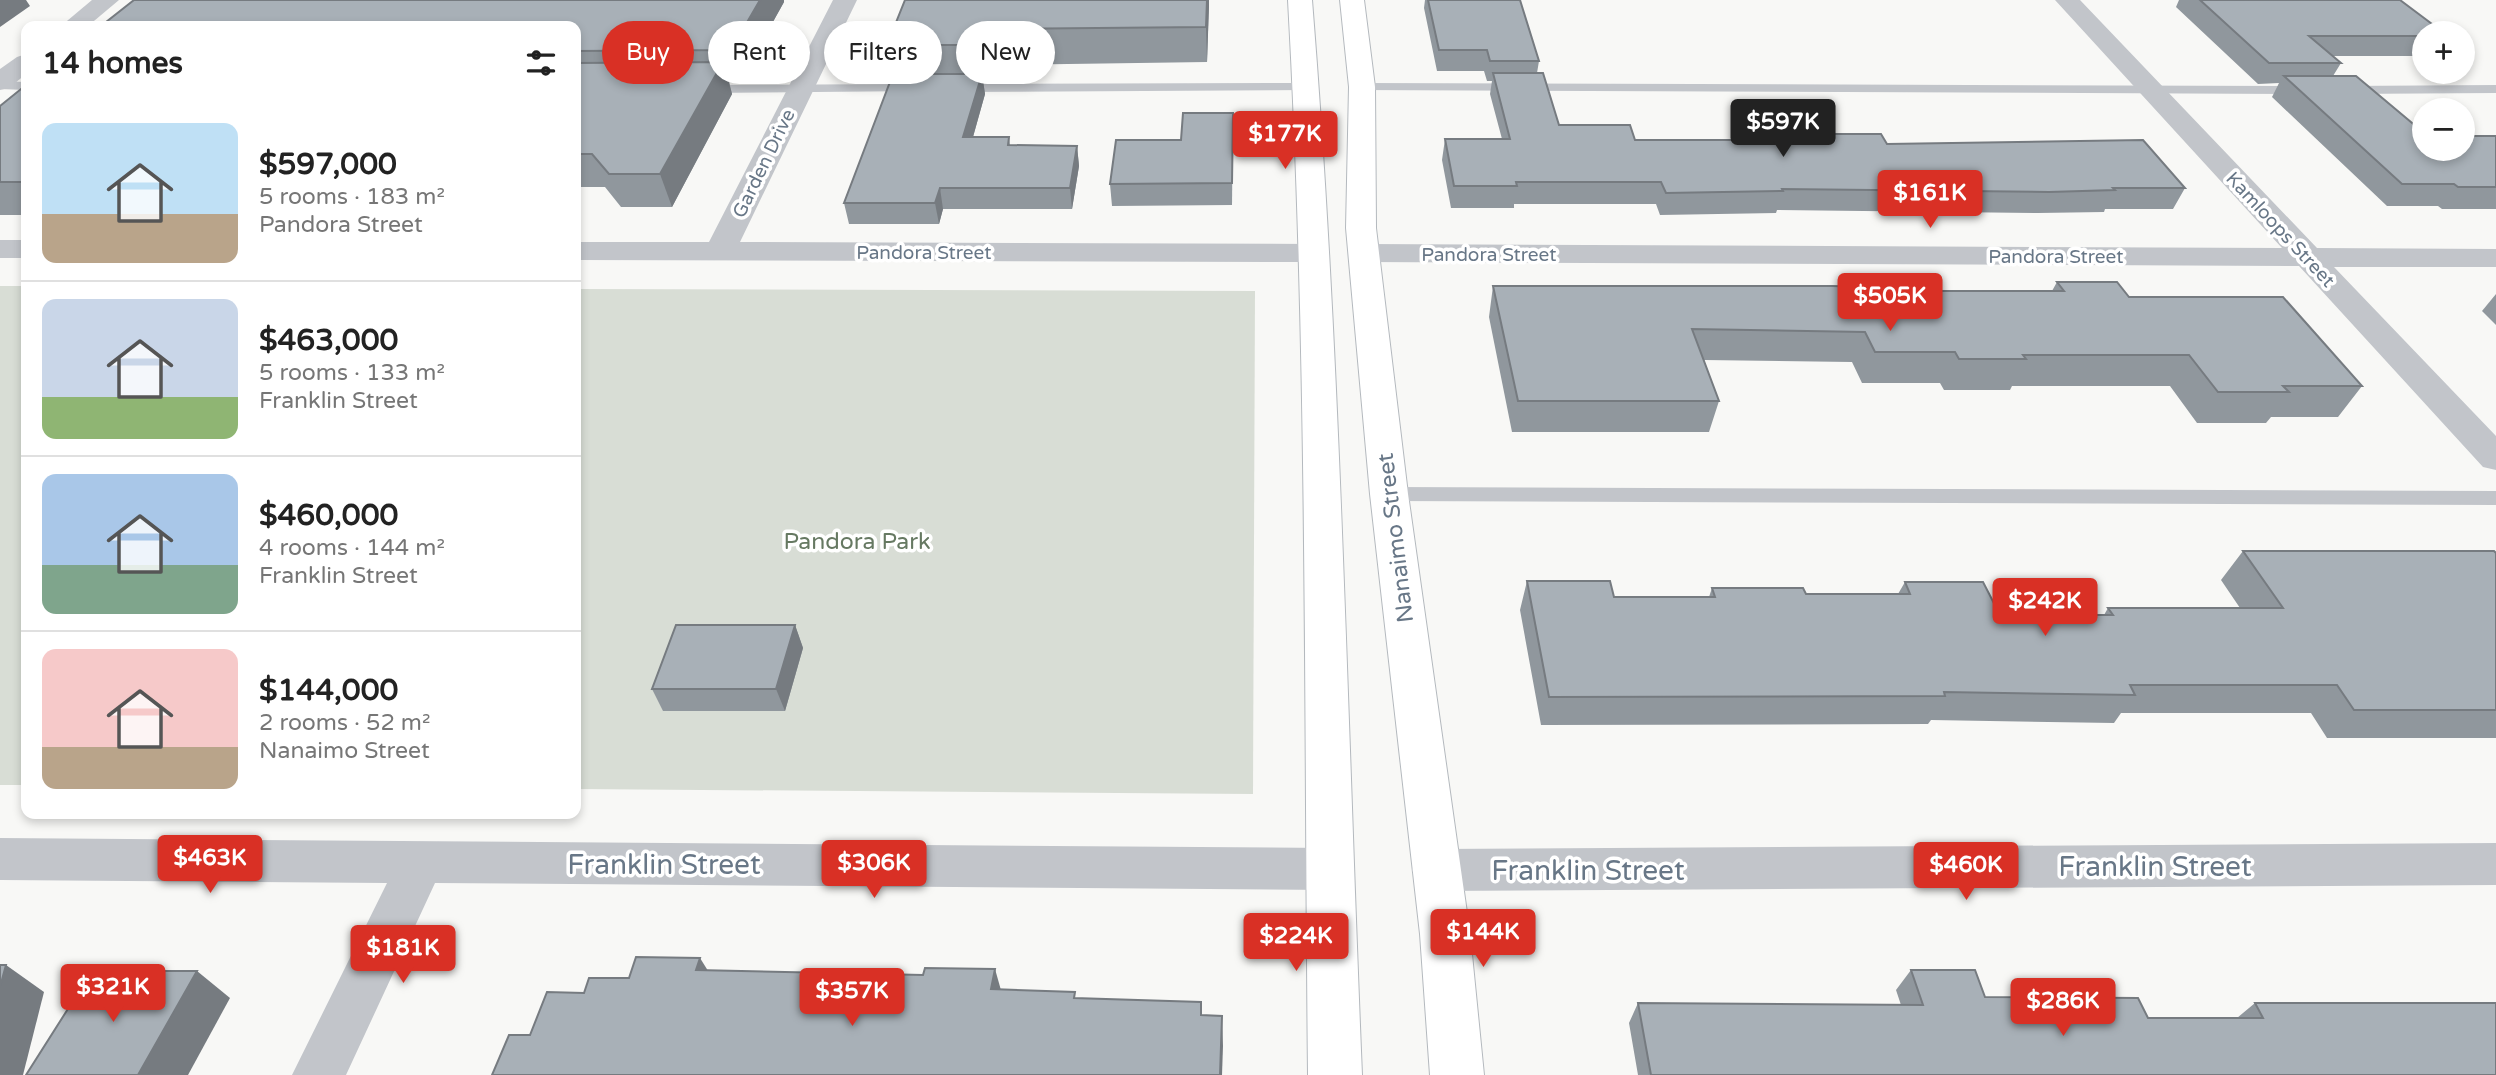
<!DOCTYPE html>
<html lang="en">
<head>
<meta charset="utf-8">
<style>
  body { margin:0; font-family:"Varela Round",sans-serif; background:#f6f6f6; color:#222; height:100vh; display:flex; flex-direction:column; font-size:26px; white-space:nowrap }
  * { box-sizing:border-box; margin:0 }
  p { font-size:23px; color:#767676 }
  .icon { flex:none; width:38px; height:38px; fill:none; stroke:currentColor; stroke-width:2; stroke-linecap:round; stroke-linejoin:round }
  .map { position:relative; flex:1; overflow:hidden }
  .sheet { position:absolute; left:21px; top:21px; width:560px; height:798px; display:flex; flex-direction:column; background:#fff; border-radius:14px; box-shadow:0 4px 10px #0003 }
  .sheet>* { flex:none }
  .top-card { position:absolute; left:602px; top:21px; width:665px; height:63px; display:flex; gap:14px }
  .fabs { position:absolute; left:2412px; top:21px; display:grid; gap:14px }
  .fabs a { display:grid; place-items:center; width:63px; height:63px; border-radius:50%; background:#fff; box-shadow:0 4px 10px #0003; font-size:35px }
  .price { position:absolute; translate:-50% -60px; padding:0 16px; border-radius:7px; background:#d93025; color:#fff; font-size:23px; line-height:46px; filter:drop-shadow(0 2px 4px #0008) }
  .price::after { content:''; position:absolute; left:50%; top:42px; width:21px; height:16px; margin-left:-10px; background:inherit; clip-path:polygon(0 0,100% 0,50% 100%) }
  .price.current { background:#222; color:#fff }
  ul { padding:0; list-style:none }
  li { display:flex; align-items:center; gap:21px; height:175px; padding:0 21px }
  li+li { border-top:2px solid #e0e0e0 }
  li span { display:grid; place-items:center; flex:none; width:196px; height:140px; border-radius:14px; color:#555 }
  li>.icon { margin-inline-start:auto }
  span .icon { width:84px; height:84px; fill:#fffc; stroke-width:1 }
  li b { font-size:30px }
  h2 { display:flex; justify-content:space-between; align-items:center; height:84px; padding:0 21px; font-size:30px }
  .pill { padding:0 24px; border-radius:32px; background:#fff; box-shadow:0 4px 10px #0003; font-size:24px; line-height:63px }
  .pill.current { background:#d93025; color:#fff }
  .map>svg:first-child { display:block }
  .green { fill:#d8ddd5 }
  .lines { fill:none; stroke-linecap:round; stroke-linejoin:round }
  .secondary-casing { stroke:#b4b9be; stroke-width:2 }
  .service { fill:#c2c5ca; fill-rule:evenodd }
  .minor { fill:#c2c5ca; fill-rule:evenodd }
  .secondary { fill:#fff; fill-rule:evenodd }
  .wall { fill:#90979d }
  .shaded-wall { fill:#767b80 }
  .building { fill:#a8b0b7; stroke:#767b80; stroke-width:2 }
  .labels { text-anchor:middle; stroke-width:7; stroke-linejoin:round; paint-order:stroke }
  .far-street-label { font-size:19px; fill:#687787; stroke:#fff }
  .street-label { font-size:23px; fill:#687787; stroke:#fff }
  .park-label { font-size:23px; fill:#667962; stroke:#fff }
  .near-street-label { font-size:28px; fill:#687787; stroke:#fff }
</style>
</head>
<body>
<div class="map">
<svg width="2496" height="1075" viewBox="0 0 2496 1075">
  <rect width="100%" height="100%" fill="#f8f8f6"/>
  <g class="green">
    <rect x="0" y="286" width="26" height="499"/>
    <polygon points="576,289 1255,291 1253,794 576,789"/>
  </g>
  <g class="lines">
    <defs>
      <g id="secondary">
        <path d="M1288,0H1312C1341,358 1347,716 1362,1075H1308C1304,716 1308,358 1288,0Z"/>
        <polygon points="1340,0 1364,0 1375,87 1376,228 1408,494 1470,934 1484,1075 1430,1075 1420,934 1370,494 1346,228 1349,87"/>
      </g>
    </defs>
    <use href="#secondary" class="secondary-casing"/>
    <g class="service">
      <polygon points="0,81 26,82 26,90 0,89"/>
      <polygon points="1307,83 1314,87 1312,90 956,92 949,88 956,84"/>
      <polygon points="1362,83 2301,86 2308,90 2301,94 1357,90 1355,87"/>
      <polygon points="917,84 922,85 922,91 704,93 697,89 704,85"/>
      <polygon points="2496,85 2496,93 2344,94 2337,90 2344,86"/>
      <polygon points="1389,487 2496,491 2496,505 1389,501 1382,499 1379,494 1382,489"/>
    </g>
    <g class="minor">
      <polygon points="92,0 119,0 88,26 61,26"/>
      <polygon points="833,0 857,0 740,242 1313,244 1324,246 1328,253 1324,260 1313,262 576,260 576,242 709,242"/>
      <polygon points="2055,0 2080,0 2317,248 2496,249 2496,267 2334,267 2496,436 2496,470 2483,467 2299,266 1364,262 1353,260 1349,253 1353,246 1364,244 2282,248"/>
      <polygon points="26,54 26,74 9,88 0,90 0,69 17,57"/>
      <rect x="0" y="240" width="26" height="18"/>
      <polygon points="0,838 1329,848 1346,854 1353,869 1346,884 1329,890 435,883 346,1075 292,1075 387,883 0,880"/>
      <polygon points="2496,843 2496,885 1436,891 1419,885 1412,870 1419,855 1436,849"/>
    </g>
    <use href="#secondary" class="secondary"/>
  </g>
  <g class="wall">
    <polygon points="905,0 1209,0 1207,62 994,65 989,81 983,81 985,94 973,137 1009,137 1010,145 1077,146 1079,166 1072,209 943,209 939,224 849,224 844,203 900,74 895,45 897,38 895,25"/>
    <polygon points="1425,0 1520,0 1539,61 1537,73 1559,125 1635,140 1768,140 1768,138 1829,138 1831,134 1887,144 2185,188 2173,209 2105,209 2104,212 2038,213 1777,210 1776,213 1660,215 1656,204 1514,204 1514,208 1451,208 1442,160 1445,139 1502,139 1490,94 1492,81 1487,81 1484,71 1437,71 1424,8"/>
    <polygon points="2179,0 2400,0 2424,33 2424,56 2333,56 2341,63 2333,76 2424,149 2496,136 2496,209 2442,209 2438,206 2387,206 2272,97 2279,83 2258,84 2176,7"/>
    <polygon points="784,2 740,81 729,81 732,94 672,207 621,207 605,187 576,187 576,26"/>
    <polygon points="26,85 26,215 0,215 0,106"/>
    <polygon points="1233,113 1232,205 1112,206 1110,184 1181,140"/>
    <polygon points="2057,282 2129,297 2362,386 2338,417 2271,417 2266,423 2197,423 2170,386 2012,386 2010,390 1944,390 1940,383 1862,383 1852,362 1704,360 1719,401 1709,432 1512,432 1489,317 1493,286 1910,291 2052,291"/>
    <polygon points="2496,294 2496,325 2482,311"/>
    <polygon points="2243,551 2496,553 2496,738 2327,738 2311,713 2121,713 2114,723 1931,720 1928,724 1541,725 1520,610 1527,581 1614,597 1709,597 1712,588 1806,594 1898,594 1905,582 2000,615 2104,615 2108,608 2240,608 2221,580"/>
    <polygon points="795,625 803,648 785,711 663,711 652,689"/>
    <polygon points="1911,970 1985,997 2148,1018 2237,1018 2255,1003 2496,1075 1638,1075 1629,1023 1638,1003 1901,1005 1896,990"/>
  </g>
  <g class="shaded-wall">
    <polygon points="0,0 26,0 30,6 0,27"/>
    <polygon points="760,0 784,0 784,2 740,81 731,50"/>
    <polygon points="1207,0 1209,0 1209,7 1207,62 1206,27"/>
    <polygon points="989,29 994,65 989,81 984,45"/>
    <polygon points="723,62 732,94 672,207 660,174"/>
    <polygon points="982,74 985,94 967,158 963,137"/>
    <polygon points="1077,146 1079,166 1072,209 1070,188"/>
    <polygon points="940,188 943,209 939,224 935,203"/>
    <polygon points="795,625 803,648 785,711 776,689"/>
    <polygon points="700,958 720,990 696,970"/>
    <polygon points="6,965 44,992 23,1075 0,1075 0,987"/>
    <polygon points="995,969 1004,1001 991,989"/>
    <polygon points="197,971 230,998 188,1075 138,1075"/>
    <polygon points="1222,1016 1223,1046 1222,1075 1220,1075"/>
  </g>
  <g class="building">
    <polygon points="134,0 760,0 731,50 576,51 576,26 101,26"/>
    <polygon points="905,0 1207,0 1206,27 989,29 984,45 895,45 902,25 895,25"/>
    <polygon points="1428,0 1520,0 1539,61 1490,61 1487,50 1439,50"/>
    <polygon points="2200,0 2400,0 2444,33 2424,33 2424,36 2309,36 2341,63 2269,63"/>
    <polygon points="723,62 660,174 609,174 592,154 576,154 576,63"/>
    <polygon points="1493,73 1543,73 1559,125 1630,125 1635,140 1770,140 1768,138 1833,138 1831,134 1881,134 1887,144 2143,140 2185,188 2113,188 2115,190 2049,192 1782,189 1783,191 1666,193 1661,182 1516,182 1517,186 1454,186 1445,139 1510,139"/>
    <polygon points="893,74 982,74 963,137 1009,137 1008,145 1077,146 1070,188 940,188 935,203 844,203"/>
    <polygon points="2284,76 2356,76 2424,133 2424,149 2462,149 2462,136 2496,136 2496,187 2458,187 2454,184 2402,184"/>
    <polygon points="26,85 26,182 0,182 0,106"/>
    <polygon points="1183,113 1233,113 1232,183 1110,184 1116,140 1181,140"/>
    <polygon points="2057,282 2117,282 2129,297 2283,297 2362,386 2283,386 2289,392 2218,392 2189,355 2023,355 2026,359 1959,359 1955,352 1875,352 1865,332 1692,329 1719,401 1518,401 1493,286 1832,286 1908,288 1910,291 2064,291"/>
    <polygon points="2243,551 2494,551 2496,553 2496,710 2354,710 2337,685 2130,685 2135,695 1944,692 1945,696 1549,697 1527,581 1610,581 1614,597 1715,597 1712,588 1803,588 1806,594 1910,594 1905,582 1983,582 2000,615 2113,615 2108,608 2283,608"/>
    <polygon points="676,625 795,625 776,689 652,689"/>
    <polygon points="636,957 700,958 696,970 923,975 925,968 995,969 991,989 1075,992 1074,998 1201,1002 1201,1015 1222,1016 1220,1075 492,1075 509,1035 530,1035 547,992 584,993 589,978 629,978"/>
    <polygon points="0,965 6,965 0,987"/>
    <polygon points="1911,970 1975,970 1985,997 2138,998 2148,1018 2263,1018 2255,1003 2496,1003 2496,1075 1651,1075 1638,1003 1923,1005"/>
    <polygon points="92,971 197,971 138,1075 26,1075"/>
  </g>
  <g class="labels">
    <g class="far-street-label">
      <text transform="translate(763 163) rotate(-64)" y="7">Garden Drive</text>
      <text transform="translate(2281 229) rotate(47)" y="7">Kamloops Street</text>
      <text x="924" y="259">Pandora Street</text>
      <text x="1489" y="261">Pandora Street</text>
      <text x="2056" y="263">Pandora Street</text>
    </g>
    <g class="street-label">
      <text transform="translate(1395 538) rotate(-97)" y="8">Nanaimo Street</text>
    </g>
    <g class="park-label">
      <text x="857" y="549">Pandora Park</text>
    </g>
    <g class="near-street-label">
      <text x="664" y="874">Franklin Street</text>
      <text x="2155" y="876">Franklin Street</text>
      <text x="1588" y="880">Franklin Street</text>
    </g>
  </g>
</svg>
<div class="fabs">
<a>+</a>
<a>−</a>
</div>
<b class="price current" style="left:1783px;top:159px">$597K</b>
<b class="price" style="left:1285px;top:171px">$177K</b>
<b class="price" style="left:1930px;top:230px">$161K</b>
<b class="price" style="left:1890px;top:333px">$505K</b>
<b class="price" style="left:2045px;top:638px">$242K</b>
<b class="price" style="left:210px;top:895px">$463K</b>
<b class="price" style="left:874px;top:900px">$306K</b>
<b class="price" style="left:1966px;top:902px">$460K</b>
<b class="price" style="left:1483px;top:969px">$144K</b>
<b class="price" style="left:1296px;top:973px">$224K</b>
<b class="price" style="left:403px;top:985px">$181K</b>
<b class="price" style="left:113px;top:1024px">$321K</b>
<b class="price" style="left:852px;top:1028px">$357K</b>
<b class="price" style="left:2063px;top:1038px">$286K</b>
<div class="top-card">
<a class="pill current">Buy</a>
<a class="pill">Rent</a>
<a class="pill">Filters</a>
<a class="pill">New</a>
</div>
<section class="sheet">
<h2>14 homes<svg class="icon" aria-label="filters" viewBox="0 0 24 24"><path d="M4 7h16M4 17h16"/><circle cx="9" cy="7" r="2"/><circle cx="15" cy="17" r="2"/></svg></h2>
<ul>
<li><span style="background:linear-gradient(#bfe0f5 65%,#b9a48a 0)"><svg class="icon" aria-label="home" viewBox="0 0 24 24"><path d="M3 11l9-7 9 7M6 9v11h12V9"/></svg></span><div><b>$597,000</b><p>5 rooms · 183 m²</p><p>Pandora Street</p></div></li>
<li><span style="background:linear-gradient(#c9d6e8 70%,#8fb573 0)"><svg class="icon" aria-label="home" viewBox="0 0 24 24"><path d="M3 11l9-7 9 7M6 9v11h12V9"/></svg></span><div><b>$463,000</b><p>5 rooms · 133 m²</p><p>Franklin Street</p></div></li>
<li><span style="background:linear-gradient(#a9c7e8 65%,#7fa58c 0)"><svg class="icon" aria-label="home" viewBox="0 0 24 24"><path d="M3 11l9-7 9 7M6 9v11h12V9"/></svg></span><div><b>$460,000</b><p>4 rooms · 144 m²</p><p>Franklin Street</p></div></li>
<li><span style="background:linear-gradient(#f6c9c9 70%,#b9a48a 0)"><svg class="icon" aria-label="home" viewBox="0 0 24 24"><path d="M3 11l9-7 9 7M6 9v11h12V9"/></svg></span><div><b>$144,000</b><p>2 rooms · 52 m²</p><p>Nanaimo Street</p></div></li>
</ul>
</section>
</div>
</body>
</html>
